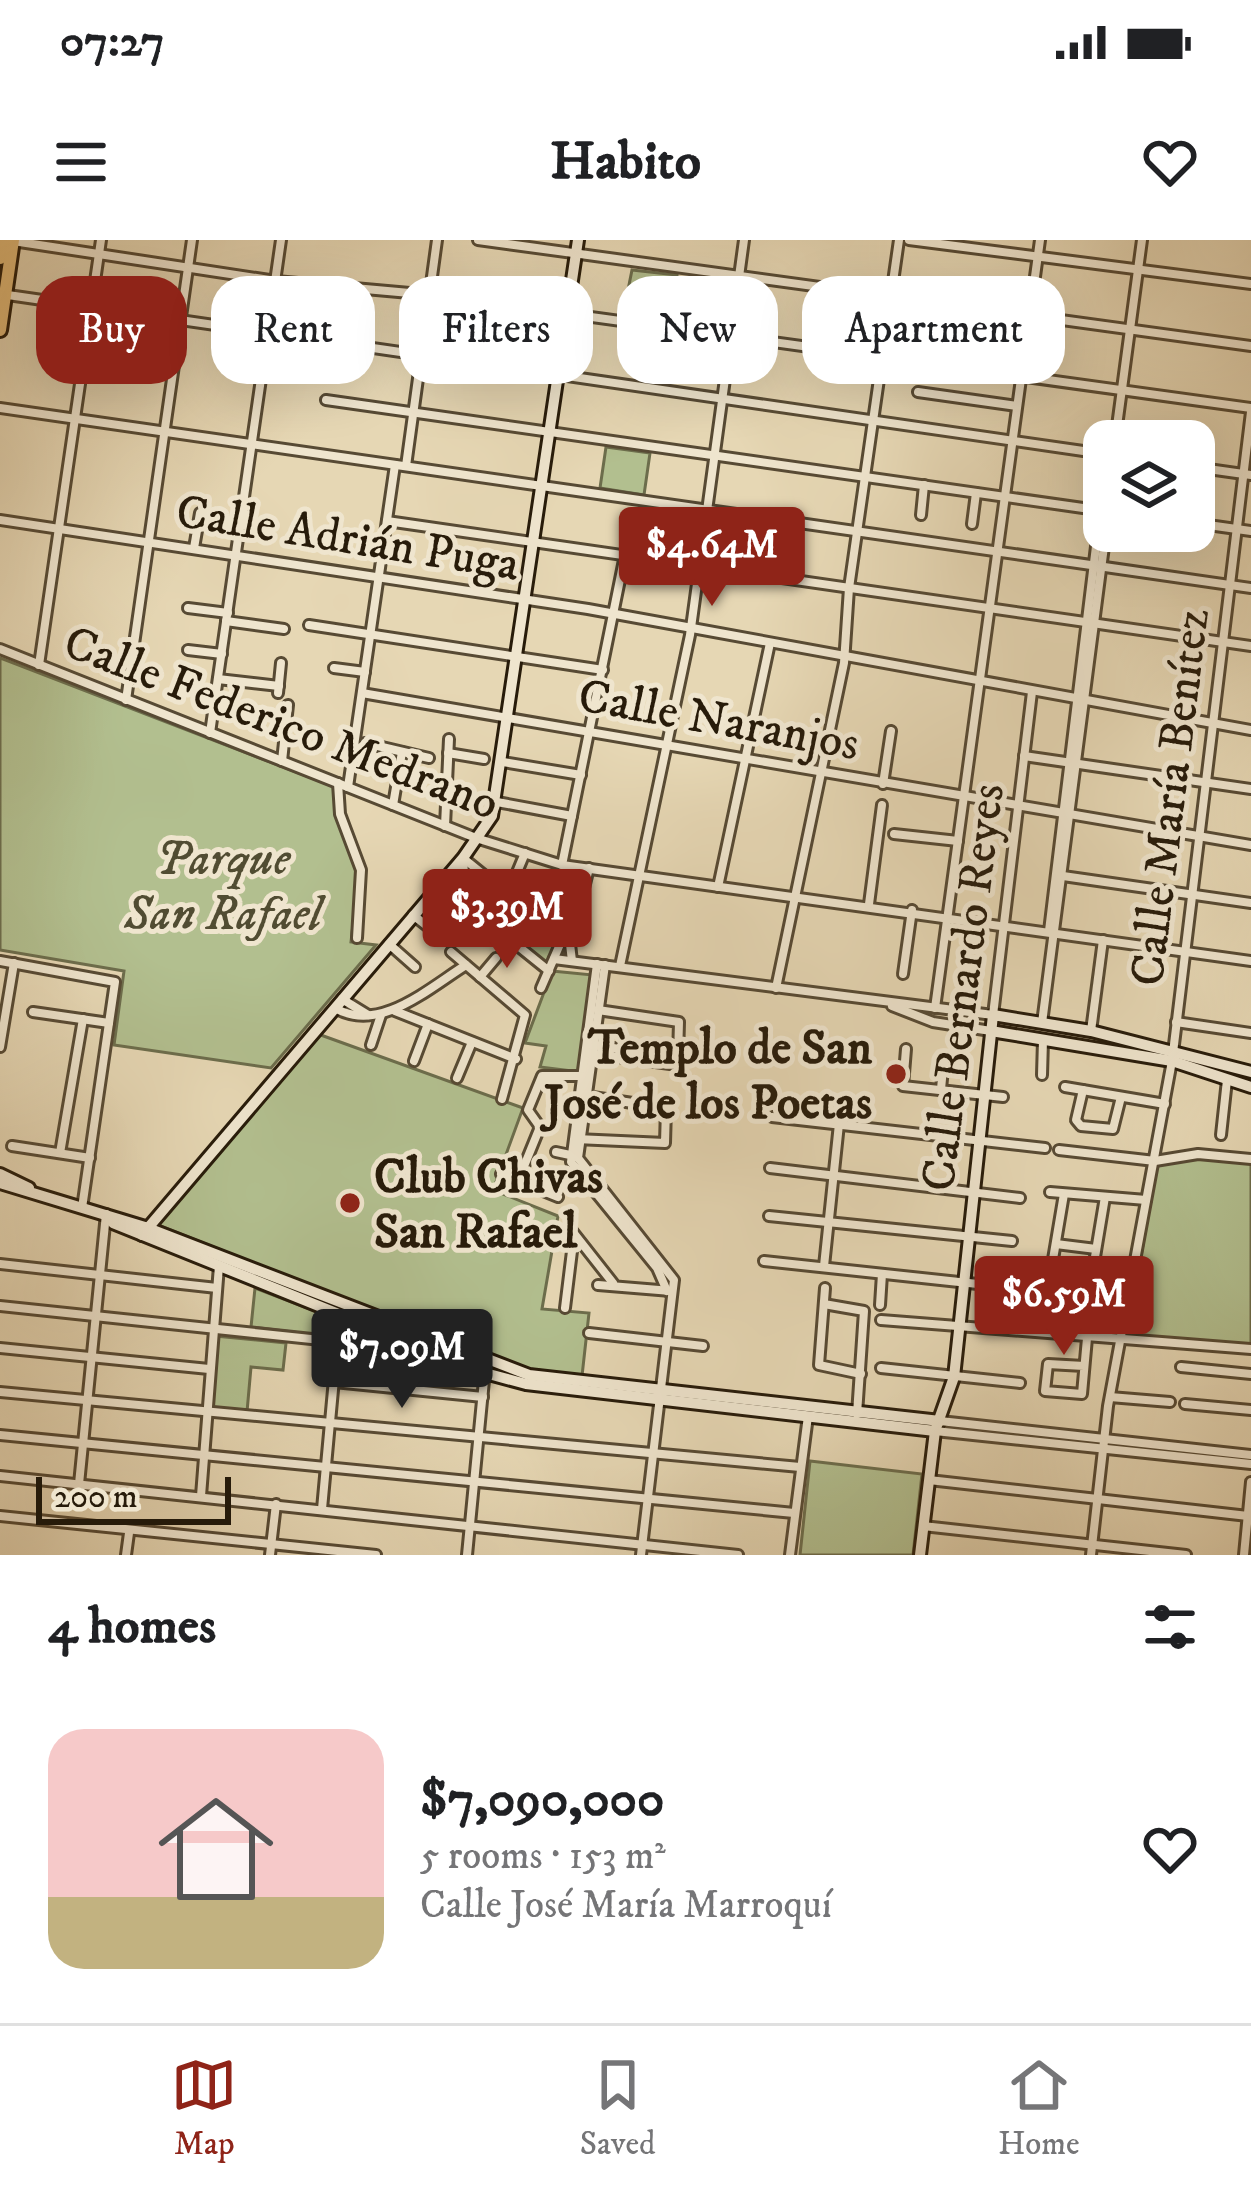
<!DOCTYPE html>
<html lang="en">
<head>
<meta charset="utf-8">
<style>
  body { margin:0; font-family:"IM FELL DW Pica",serif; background:#f2f2f2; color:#202124; height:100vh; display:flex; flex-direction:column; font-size:45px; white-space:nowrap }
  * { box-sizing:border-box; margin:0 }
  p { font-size:39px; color:#757577 }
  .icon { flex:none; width:66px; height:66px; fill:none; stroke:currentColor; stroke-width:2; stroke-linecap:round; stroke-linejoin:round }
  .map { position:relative; height:1315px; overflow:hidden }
  .panel { display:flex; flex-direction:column; background:#fff; flex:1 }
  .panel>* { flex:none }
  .banner { position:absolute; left:36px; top:36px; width:1179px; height:108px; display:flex; gap:24px }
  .tools { position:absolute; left:1083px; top:180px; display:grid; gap:24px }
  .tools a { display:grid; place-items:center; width:132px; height:132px; border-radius:24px; background:#fff; box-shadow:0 12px 48px #0002; font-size:60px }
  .scale { position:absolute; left:36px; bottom:30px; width:195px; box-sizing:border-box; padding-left:12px; border:6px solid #271b0a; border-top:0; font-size:33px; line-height:42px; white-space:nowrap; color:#271b0a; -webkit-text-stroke:9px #efe5ce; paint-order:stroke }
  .price { position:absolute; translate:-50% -102px; padding:0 27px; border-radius:12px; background:#8f2418; color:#fff; font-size:39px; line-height:78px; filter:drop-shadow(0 3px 6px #0008) }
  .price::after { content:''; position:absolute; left:50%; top:72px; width:36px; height:27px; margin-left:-18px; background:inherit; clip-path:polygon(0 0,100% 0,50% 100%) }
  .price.on { background:#222; color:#fff }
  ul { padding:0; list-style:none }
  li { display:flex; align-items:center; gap:36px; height:300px; padding:0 48px }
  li+li { border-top:3px solid #e0e0e0 }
  li span { display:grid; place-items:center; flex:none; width:336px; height:240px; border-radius:36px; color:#555 }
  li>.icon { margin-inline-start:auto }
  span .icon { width:144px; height:144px; fill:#fffc; stroke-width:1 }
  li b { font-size:51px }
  h2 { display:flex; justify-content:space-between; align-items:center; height:144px; padding:0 48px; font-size:51px }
  .tag { padding:0 42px; border-radius:36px; background:#fff; box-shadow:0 12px 48px #0002; font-size:42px; line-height:108px }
  .tag.on { background:#8f2418; color:#fff }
  .status { display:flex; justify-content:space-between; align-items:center; height:84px; padding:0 60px; background:#fff; direction:ltr }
  .status svg { height:33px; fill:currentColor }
  header { display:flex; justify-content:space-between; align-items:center; height:156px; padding:0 48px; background:#fff; font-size:54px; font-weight:700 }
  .tab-bar { display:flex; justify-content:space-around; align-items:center; height:168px; border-top:3px solid #e0e0e0; background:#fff; font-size:33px; color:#757577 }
  .tab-bar a { display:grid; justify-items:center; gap:6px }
  .tab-bar .on { color:#8f2418 }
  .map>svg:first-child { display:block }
  .green { fill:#b2bf8f; stroke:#6c6d4c; stroke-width:3 }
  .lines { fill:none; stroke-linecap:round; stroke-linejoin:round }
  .street-casing { stroke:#574a34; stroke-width:14 }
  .secondary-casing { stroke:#271b0a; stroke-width:16 }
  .primary-casing { stroke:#271b0a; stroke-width:18 }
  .street { stroke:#efe5ce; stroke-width:8 }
  .secondary { stroke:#efe5ce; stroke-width:10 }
  .primary { stroke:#e3bc7a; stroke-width:12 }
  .poi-dot { fill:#8f2418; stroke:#efe5ce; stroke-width:4.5 }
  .labels { text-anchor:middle; stroke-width:10; stroke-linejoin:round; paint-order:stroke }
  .street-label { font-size:48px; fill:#271b0a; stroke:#efe5ce }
  .park-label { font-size:48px; font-style:italic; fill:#514c32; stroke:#efe5ce }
  .poi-label { font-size:48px; font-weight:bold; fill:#271b0a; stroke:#efe5ce; text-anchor:end }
</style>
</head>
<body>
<div class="status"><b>07:27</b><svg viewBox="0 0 49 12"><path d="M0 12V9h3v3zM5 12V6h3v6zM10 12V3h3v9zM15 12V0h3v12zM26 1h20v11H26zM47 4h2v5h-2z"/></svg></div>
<header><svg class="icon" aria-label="menu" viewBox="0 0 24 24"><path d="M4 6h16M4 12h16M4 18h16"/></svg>Habito<svg class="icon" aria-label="heart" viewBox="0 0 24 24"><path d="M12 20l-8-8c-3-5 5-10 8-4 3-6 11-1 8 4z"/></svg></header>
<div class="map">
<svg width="1251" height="1315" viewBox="0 0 1251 1315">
  <rect width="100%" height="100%" fill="#e6d7b4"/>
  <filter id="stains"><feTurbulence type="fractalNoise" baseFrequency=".00167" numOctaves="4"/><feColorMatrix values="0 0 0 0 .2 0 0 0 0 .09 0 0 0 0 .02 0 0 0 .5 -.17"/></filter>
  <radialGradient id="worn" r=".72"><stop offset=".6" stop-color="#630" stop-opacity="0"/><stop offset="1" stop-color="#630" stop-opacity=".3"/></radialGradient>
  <g class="green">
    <polygon points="632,30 677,35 670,83 651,81 659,69 653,58 627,55"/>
    <polygon points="319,50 365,55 357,103 314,97"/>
    <polygon points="451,65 462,66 498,101 496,121 445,113"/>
    <polygon points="606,207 650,213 644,255 600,248"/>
    <polygon points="0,418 335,547 359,632 351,702 376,705 271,828 114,805 124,731 0,710"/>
    <polygon points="466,626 559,694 547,726 468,663"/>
    <polygon points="552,731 593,735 580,832 540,827 546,806 525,803"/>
    <polygon points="318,794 523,868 493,950 558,976 542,1069 589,1073 582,1136 516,1127 158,985"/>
    <polygon points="1196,915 1251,920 1251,1106 1127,1098 1157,923"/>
    <polygon points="255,1048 336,1079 334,1097 251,1087"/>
    <polygon points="215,1096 286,1103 283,1130 251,1127 247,1172 210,1168"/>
    <polygon points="810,1221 922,1234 913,1315 800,1315"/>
  </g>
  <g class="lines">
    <defs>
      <g id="street">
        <polyline points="478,0 1251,106"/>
        <polyline points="909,0 1251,44"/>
        <polyline points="13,1 276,41 432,55 1251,168"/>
        <polyline points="1,54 1104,214"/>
        <polyline points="918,152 1017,166"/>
        <polyline points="326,160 1104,271"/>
        <polyline points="0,168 1251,348"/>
        <polyline points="1115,201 1142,0"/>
        <polyline points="406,226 437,0"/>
        <polyline points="1194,227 1251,235"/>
        <polyline points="921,275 924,245"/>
        <polyline points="0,280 588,369 1251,490"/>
        <polyline points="387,281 1251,406"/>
        <polyline points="1194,283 1251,291"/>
        <polyline points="972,284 976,253"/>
        <polyline points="194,308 200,273"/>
        <polyline points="188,368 228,373"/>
        <polyline points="226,381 284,389"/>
        <polyline points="309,385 603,430"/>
        <polyline points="0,409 476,598 562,625 1251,721"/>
        <polyline points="188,410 222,414"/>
        <polyline points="39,425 101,0"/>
        <polyline points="334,428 365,432"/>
        <polyline points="218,439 279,446"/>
        <polyline points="278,453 281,423"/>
        <polyline points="362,453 1251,605"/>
        <polyline points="126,460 192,0"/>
        <polyline points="210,493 281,0"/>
        <polyline points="365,503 429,518"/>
        <polyline points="448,513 484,519"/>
        <polyline points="1024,516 1251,549"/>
        <polyline points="282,521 288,465"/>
        <polyline points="503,522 581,535"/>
        <polyline points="338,543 340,574 361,630 357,698"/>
        <polyline points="883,544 891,491"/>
        <polyline points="348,547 395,225"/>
        <polyline points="497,562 572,576"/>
        <polyline points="393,565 402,512"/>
        <polyline points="445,586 449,499"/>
        <polyline points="894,594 958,601"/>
        <polyline points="463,618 533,675 571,698"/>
        <polyline points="463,619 466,664 549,731"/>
        <polyline points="562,625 625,315"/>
        <polyline points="1063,636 1251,663"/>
        <polyline points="437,646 459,664"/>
        <polyline points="718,647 770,403"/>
        <polyline points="508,654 525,613"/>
        <polyline points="869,664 882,565"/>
        <polyline points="413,675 445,700"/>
        <polyline points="1049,691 1104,241"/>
        <polyline points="389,704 415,727"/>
        <polyline points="451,712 525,775 502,859"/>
        <polyline points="554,719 993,775 1032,452"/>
        <polyline points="0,721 115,742 82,968"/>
        <polyline points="572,721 570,704 589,628"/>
        <polyline points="597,724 571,922 657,1028 667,1051"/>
        <polyline points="605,725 578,918 674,1040 641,1315"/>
        <polyline points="620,726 690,395 744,0"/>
        <polyline points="903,734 912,670"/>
        <polyline points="480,737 496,718"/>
        <polyline points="541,748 564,695"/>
        <polyline points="776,748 844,423 849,348 899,0"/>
        <polyline points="342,759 368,775"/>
        <polyline points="892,766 933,782 991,791"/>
        <path d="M335,768C379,794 429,748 466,725"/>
        <polyline points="935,768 1040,0"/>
        <polyline points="395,771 516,819"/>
        <polyline points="33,772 109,783"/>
        <polyline points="1176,782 1251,793"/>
        <polyline points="1042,783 1106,291"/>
        <polyline points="1091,791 1103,700"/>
        <polyline points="371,805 381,775"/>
        <polyline points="591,805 678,817"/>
        <polyline points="0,807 14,723"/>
        <polyline points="906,809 903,846 1003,857"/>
        <polyline points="589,813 670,824 678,817 679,782 598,770"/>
        <polyline points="414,821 428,784"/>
        <polyline points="1042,835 1043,800"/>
        <polyline points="457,838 472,802"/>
        <polyline points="1065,847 1165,864"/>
        <polyline points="941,849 944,818"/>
        <polyline points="1083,850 1076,880 1081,886 1113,889 1121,857"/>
        <polyline points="772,877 1045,908"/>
        <polyline points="1221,895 1227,840"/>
        <polyline points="576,899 665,903 666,868 586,856"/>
        <polyline points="12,906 90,918"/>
        <polyline points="1059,910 1155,921 1198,914 1251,919"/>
        <polyline points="556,912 570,915"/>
        <polyline points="60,913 83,779"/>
        <polyline points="770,928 1020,958"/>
        <polyline points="501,934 558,957"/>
        <polyline points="518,941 540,887 528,870 542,836 581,836"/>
        <polyline points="1050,952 1146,960"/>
        <polyline points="769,976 1012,1001"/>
        <polyline points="569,987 613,1043"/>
        <polyline points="1056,1004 1096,1009"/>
        <polyline points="764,1021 987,1045"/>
        <polyline points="0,1024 217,1048"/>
        <polyline points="824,1026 839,884"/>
        <polyline points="598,1045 671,1051"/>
        <polyline points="825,1048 819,1125 861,1134"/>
        <polyline points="1039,1055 1100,1060"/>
        <polyline points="1047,1055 1064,954"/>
        <polyline points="1088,1059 1105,957"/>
        <polyline points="824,1064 864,1071 857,1174"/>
        <polyline points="880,1065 882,1034"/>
        <polyline points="0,1066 406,1109"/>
        <polyline points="565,1068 574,995"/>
        <polyline points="881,1080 1251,1109"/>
        <polyline points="589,1093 703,1106"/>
        <polyline points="0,1108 209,1129"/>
        <polyline points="1084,1126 1048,1124 1045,1151 1082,1154 1087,1098"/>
        <polyline points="1181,1127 1251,1134"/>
        <polyline points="881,1128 1020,1143"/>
        <polyline points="334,1142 483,1157"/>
        <polyline points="0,1152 800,1227"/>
        <polyline points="1110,1157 1170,1162"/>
        <polyline points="1185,1164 1251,1170"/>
        <polyline points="940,1181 1251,1215"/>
        <polyline points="935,1191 1251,1224"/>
        <polyline points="0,1195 794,1273"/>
        <polyline points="0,1236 738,1315"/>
        <polyline points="929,1240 1248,1276"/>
        <polyline points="79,1244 106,974"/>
        <polyline points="201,1256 219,1026"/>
        <polyline points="322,1269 340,1074"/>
        <polyline points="0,1276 376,1315"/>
        <polyline points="923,1286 1186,1315"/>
        <polyline points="126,1315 129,1293"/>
        <polyline points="270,1315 276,1264"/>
        <polyline points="467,1315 485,1130"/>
        <polyline points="790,1315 808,1176"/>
        <polyline points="1091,1315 1108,1166 1172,821 1251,172"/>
        <polyline points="1244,1315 1251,1242"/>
      </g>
      <g id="secondary">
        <polyline points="991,791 1172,821 1251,847"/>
        <polyline points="0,934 29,948"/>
        <polyline points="0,943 145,987 529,1135 940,1181"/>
        <polyline points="113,983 485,1133 526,1144 935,1191"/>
        <polyline points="142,995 463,618 492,576 578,0"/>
        <polyline points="920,1315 935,1191 954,1137 993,775 1091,791 1251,832"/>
      </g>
      <g id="primary">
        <polyline points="0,18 3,0"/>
        <polyline points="0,90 13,0"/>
      </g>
    </defs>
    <use href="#street" class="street-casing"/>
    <use href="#secondary" class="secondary-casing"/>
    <use href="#primary" class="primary-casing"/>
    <use href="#street" class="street"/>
    <use href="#secondary" class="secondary"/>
    <use href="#primary" class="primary"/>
  </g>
  <g class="poi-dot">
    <circle cx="896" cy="834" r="12"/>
    <circle cx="350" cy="963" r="12"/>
  </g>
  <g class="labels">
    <g class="street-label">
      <text transform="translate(348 296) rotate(9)" y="17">Calle Adrián Puga</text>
      <text transform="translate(719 478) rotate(10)" y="17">Calle Naranjos</text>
      <text transform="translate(282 481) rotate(21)" y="17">Calle Federico Medrano</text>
      <text transform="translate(1168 557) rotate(-83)" y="17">Calle María Benítez</text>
      <text transform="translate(961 747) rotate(-83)" y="17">Calle Bernardo Reyes</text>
    </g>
    <g class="park-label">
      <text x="223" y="634">Parque<tspan x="223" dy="55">San Rafael</tspan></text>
    </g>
    <g class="poi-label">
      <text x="872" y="823">Templo de San<tspan x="872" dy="55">José de los Poetas</tspan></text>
      <text x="374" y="952" text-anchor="start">Club Chivas<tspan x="374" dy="55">San Rafael</tspan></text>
    </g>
  </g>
  <rect width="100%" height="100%" filter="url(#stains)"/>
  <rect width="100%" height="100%" fill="url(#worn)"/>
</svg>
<div class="tools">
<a><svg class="icon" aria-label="layers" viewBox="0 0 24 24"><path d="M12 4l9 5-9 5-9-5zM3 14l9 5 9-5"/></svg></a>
</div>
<div class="scale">200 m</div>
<b class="price" style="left:712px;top:369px">$4.64M</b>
<b class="price" style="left:507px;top:731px">$3.39M</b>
<b class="price" style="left:1064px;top:1118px">$6.59M</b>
<b class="price on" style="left:402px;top:1171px">$7.09M</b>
<div class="banner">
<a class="tag on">Buy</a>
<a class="tag">Rent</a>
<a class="tag">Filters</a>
<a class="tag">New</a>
<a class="tag">Apartment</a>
</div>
</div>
<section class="panel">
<h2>4 homes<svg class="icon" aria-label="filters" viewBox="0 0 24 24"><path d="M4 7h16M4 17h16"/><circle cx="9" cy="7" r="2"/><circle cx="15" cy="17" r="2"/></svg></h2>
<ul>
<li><span style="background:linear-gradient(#f6c9c9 70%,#c2b280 0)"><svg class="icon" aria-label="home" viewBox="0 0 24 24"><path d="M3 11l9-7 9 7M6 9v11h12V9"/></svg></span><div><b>$7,090,000</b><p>5 rooms · 153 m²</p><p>Calle José María Marroquí</p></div><svg class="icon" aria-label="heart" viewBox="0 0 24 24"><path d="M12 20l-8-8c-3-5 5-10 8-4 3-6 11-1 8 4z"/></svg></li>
</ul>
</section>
<nav class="tab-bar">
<a class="on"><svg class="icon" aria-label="map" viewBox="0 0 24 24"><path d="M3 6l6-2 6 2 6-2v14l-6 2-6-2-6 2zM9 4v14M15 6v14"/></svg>Map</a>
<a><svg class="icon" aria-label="saved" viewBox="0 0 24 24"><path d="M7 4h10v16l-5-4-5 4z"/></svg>Saved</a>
<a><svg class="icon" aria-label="home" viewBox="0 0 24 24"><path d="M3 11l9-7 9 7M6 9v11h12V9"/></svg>Home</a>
</nav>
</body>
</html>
